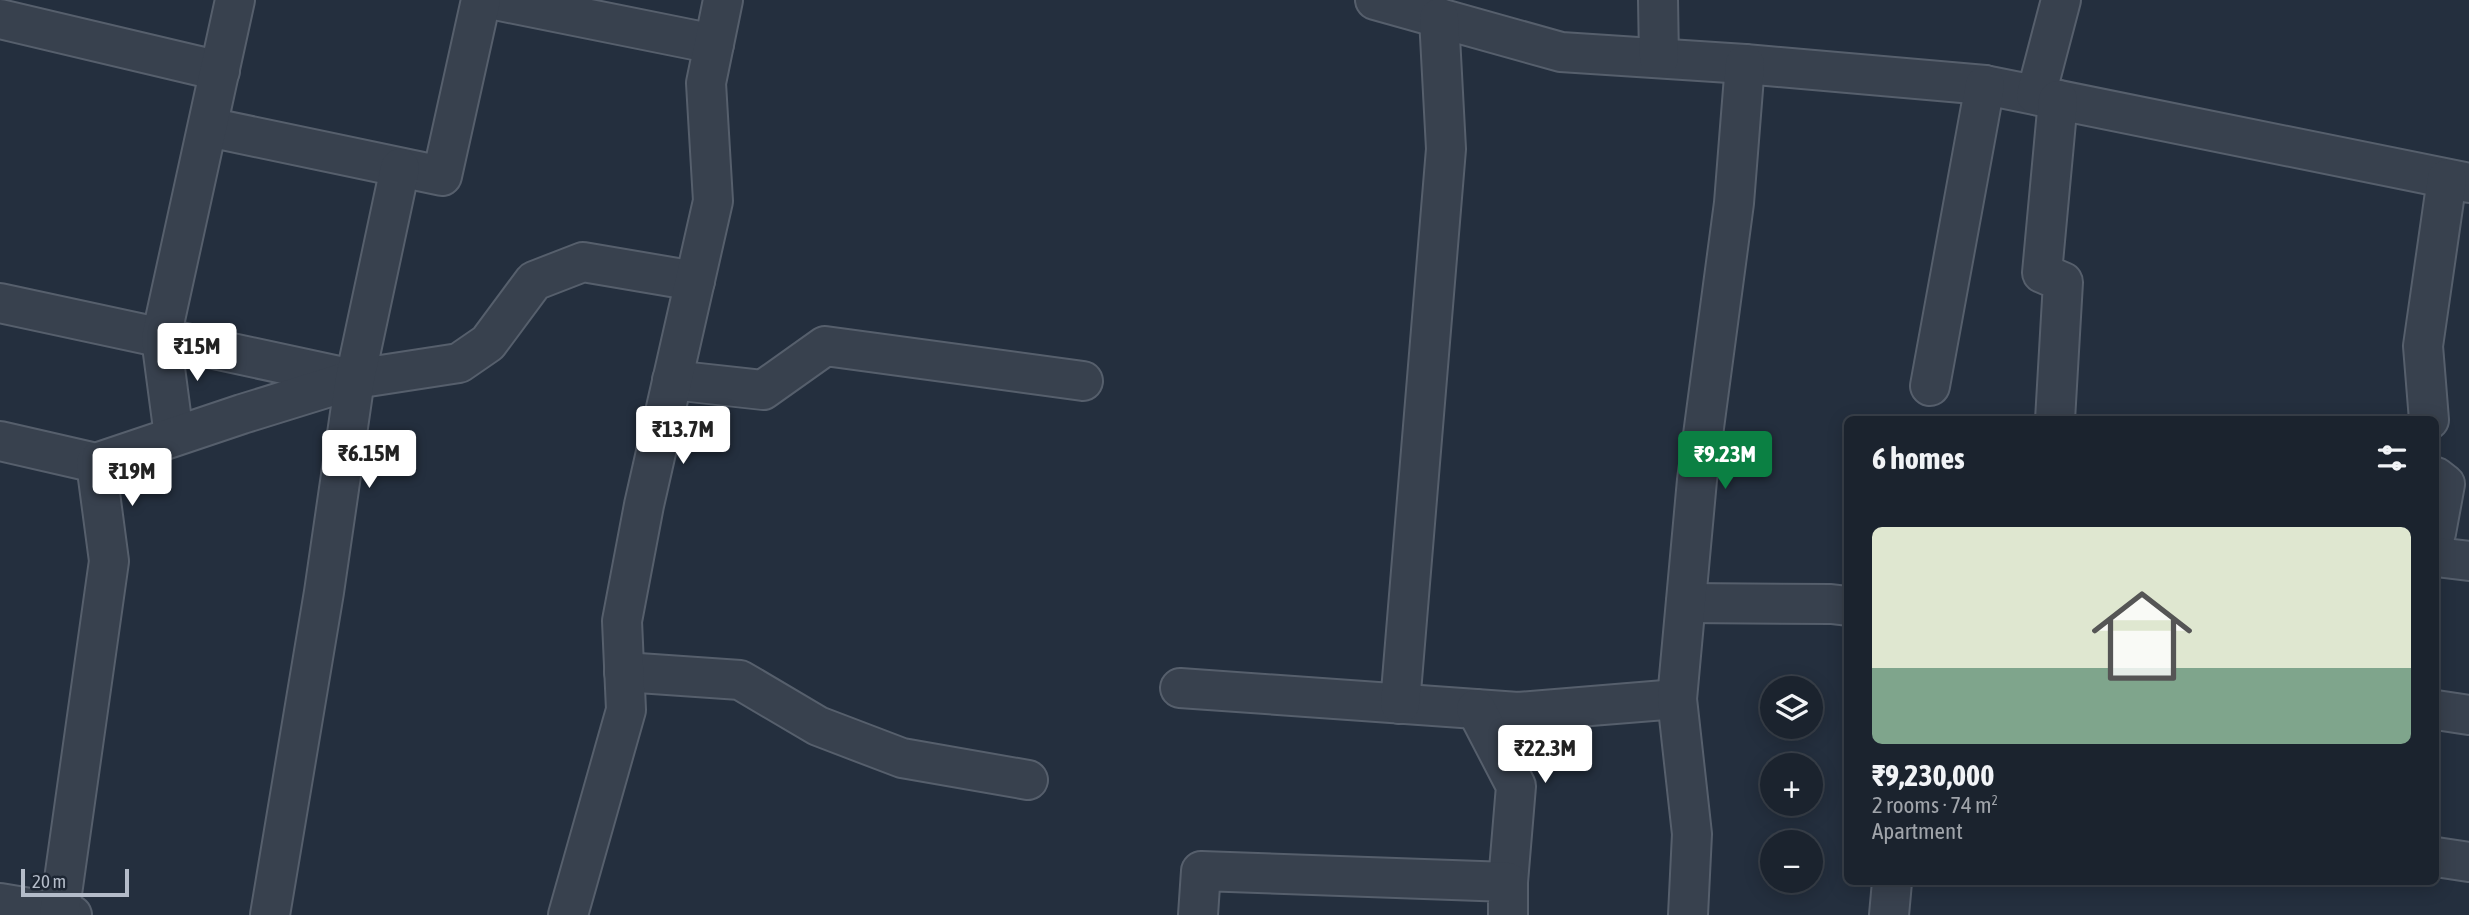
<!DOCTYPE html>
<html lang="en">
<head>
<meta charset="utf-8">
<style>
  body { margin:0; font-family:"Asap Condensed",sans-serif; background:#282f3a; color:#f1f3f6; height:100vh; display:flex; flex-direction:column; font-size:26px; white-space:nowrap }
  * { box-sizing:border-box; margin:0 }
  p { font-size:23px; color:#a0a4aa }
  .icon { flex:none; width:38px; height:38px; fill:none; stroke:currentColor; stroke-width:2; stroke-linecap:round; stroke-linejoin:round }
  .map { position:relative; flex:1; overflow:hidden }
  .drawer { position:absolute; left:1844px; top:416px; width:595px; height:469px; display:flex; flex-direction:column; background:#1b232e; border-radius:10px; box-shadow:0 4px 18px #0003,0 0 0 2px #39404a }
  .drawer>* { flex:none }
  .controls { position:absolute; left:1760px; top:676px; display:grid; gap:14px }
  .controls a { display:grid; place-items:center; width:63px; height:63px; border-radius:50%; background:#1b232e; box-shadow:0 4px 18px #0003,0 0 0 2px #39404a; font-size:35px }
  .scale { position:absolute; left:21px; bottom:18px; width:108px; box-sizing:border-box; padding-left:7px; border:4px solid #b4bcc9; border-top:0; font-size:19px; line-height:24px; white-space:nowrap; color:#b4bcc9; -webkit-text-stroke:5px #1d2633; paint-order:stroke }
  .price { position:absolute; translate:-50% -60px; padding:0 16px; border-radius:7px; background:#fff; color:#222; font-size:23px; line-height:46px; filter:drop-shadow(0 2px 4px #0008) }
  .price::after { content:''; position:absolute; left:50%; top:42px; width:21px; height:16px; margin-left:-10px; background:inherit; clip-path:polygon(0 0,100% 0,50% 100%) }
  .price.selected { background:#0b8043; color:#fff }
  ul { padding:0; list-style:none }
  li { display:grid; align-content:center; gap:14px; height:371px; padding:0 28px }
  li span { display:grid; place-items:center; height:217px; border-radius:10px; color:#555 }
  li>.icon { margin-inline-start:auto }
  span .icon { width:126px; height:126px; fill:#fffc; stroke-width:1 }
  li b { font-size:30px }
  h2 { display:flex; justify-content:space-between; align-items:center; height:84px; padding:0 28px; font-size:30px }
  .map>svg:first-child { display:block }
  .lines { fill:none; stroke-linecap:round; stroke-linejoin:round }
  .minor-casing { stroke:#565f6c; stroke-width:42 }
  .minor { stroke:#38414e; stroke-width:38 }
</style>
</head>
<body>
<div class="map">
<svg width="2469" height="915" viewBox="0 0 2469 915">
  <rect width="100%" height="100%" fill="#242f3e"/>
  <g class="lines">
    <defs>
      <g id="minor">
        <polyline points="495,0 714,44"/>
        <polyline points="1375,0 1561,52 1745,64 1985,85 2469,183"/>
        <polyline points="1658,0 1659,58"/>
        <polyline points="0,19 220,71"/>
        <polyline points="2036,95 2061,0"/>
        <polyline points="208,127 442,176 481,0"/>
        <polyline points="0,303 353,379"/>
        <polyline points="672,380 763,390 825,346 1083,381"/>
        <polyline points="1930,386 1985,85"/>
        <polyline points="2055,420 2063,282 2042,273 2058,100"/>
        <polyline points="2429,420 2423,346 2447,179"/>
        <polyline points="174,436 161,338 235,0"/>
        <polyline points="0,441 96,463 242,414 355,379 459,363 488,343 534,281 583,262 695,281"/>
        <polyline points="2436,477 2445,484 2436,533"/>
        <polyline points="2436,557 2469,561"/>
        <polyline points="1686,603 1831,604 1848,606"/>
        <polyline points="624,672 740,680 818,726 902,758 1028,780"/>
        <polyline points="1180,688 1518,712 1677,699"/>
        <polyline points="1400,704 1446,149 1439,18"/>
        <polyline points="1476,709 1516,786 1508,882"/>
        <polyline points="2436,710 2469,715"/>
        <polyline points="2436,857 2469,862"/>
        <polyline points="0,903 72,915"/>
        <polyline points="59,915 109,561 96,463"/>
        <polyline points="270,915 324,592 355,379 400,168"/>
        <polyline points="568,915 626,710 622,621 644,505 713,201 706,83 723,0"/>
        <polyline points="1198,915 1201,871 1508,882 1508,915"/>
        <polyline points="1688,915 1692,834 1677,699 1697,480 1734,203 1745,64"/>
        <polyline points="1889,915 1892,882"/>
      </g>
    </defs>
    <use href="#minor" class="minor-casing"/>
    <use href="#minor" class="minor"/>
  </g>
</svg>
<div class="controls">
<a><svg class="icon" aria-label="layers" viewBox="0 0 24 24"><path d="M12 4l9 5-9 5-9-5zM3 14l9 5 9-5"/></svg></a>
<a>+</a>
<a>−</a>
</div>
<div class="scale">20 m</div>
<b class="price" style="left:197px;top:383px">₹15M</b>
<b class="price" style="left:683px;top:466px">₹13.7M</b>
<b class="price" style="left:369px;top:490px">₹6.15M</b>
<b class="price selected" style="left:1725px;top:491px">₹9.23M</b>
<b class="price" style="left:132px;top:508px">₹19M</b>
<b class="price" style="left:1545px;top:785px">₹22.3M</b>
<section class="drawer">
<h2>6 homes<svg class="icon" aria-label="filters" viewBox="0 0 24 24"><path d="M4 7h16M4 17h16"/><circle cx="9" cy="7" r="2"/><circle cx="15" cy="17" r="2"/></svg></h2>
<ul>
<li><span style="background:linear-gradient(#dfe7d0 65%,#7fa58c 0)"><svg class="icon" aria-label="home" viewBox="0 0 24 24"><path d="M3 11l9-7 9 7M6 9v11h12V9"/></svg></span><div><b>₹9,230,000</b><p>2 rooms · 74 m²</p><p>Apartment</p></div></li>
</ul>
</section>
</div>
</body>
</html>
